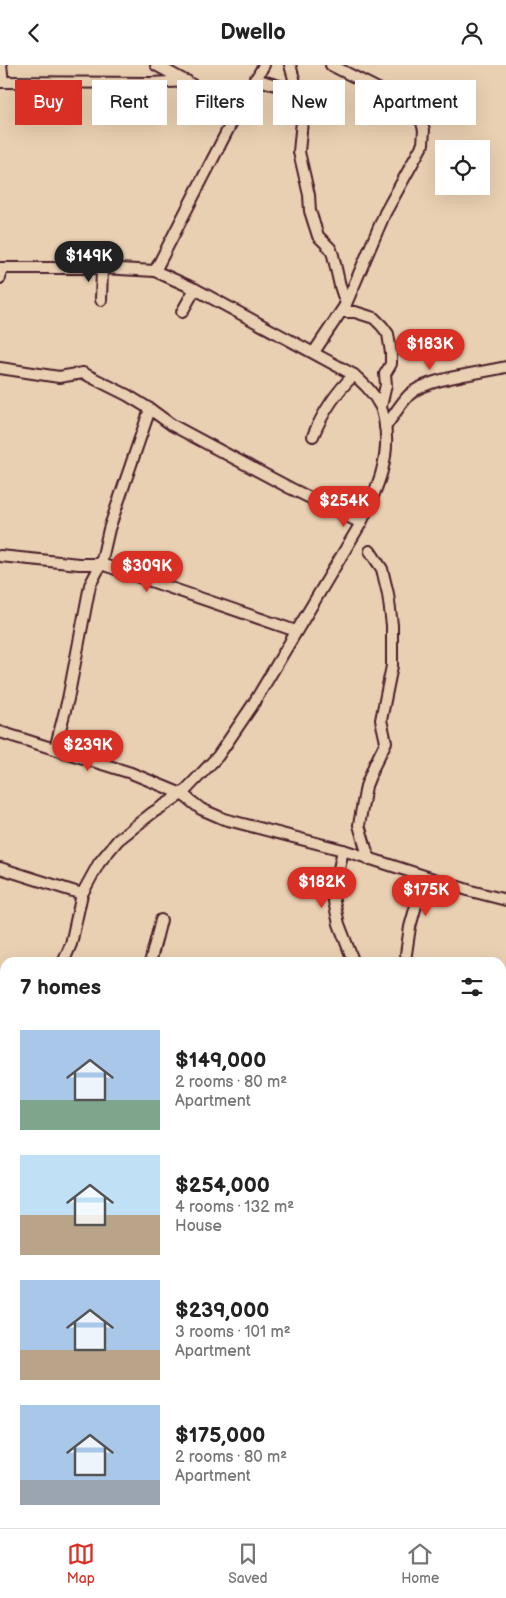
<!DOCTYPE html>
<html lang="en">
<head>
<meta charset="utf-8">
<style>
  body { margin:0; font-family:"Balsamiq Sans",sans-serif; background:#f2f2f2; color:#222; height:100vh; display:flex; flex-direction:column; font-size:19px; white-space:nowrap }
  * { box-sizing:border-box; margin:0 }
  p { font-size:16px; color:#767676 }
  .icon { flex:none; width:28px; height:28px; fill:none; stroke:currentColor; stroke-width:2; stroke-linecap:round; stroke-linejoin:round }
  .map { position:relative; flex:1; overflow:hidden }
  .side { position:absolute; left:0px; top:892px; width:506px; height:571px; display:flex; flex-direction:column; background:#fff; border-radius:15px 15px 0 0; box-shadow:0 5px 20px #0002 }
  .side>* { flex:none }
  .top-card { position:absolute; left:15px; top:15px; width:476px; height:45px; display:flex; gap:10px }
  .controls { position:absolute; left:435px; top:75px; display:grid; gap:10px }
  .controls a { display:grid; place-items:center; width:55px; height:55px; border-radius:0px; background:#fff; box-shadow:0 5px 20px #0002; font-size:25px }
  .price { position:absolute; translate:-50% -42px; padding:0 11px; border-radius:18px; background:#d93025; color:#fff; font-size:16px; line-height:32px; filter:drop-shadow(0 1px 2px #0008) }
  .price::after { content:''; position:absolute; left:50%; top:30px; width:15px; height:11px; margin-left:-8px; background:inherit; clip-path:polygon(0 0,100% 0,50% 100%) }
  .price.active { background:#222; color:#fff }
  ul { padding:0; list-style:none }
  li { display:flex; align-items:center; gap:15px; height:125px; padding:0 20px }
  li span { display:grid; place-items:center; flex:none; width:140px; height:100px; border-radius:0px; color:#555 }
  li>.icon { margin-inline-start:auto }
  span .icon { width:60px; height:60px; fill:#fffc; stroke-width:1 }
  li b { font-size:21px }
  h2 { display:flex; justify-content:space-between; align-items:center; height:60px; padding:0 20px; font-size:21px }
  .tag { padding:0 18px; border-radius:0px; background:#fff; box-shadow:0 5px 20px #0002; font-size:18px; line-height:45px }
  .tag.active { background:#d93025; color:#fff }
  header { display:flex; justify-content:space-between; align-items:center; height:65px; padding:0 20px; background:#fff; font-size:22px; font-weight:600 }
  .dock { display:flex; justify-content:space-around; align-items:center; height:70px; border-top:1px solid #e0e0e0; background:#fff; font-size:14px; color:#767676 }
  .dock a { display:grid; justify-items:center; gap:2px }
  .dock .active { color:#d93025 }
  .map>svg:first-child { display:block }
  .lines { fill:none; stroke-linecap:round; stroke-linejoin:round }
  .minor-casing { stroke:#4a1f2b; stroke-width:14 }
  .minor { stroke:#ead0b2; stroke-width:10 }
</style>
</head>
<body>
<header><svg class="icon" aria-label="back" viewBox="0 0 24 24"><path d="M15 5l-7 7 7 7"/></svg>Dwello<svg class="icon" aria-label="person" viewBox="0 0 24 24"><circle cx="12" cy="8" r="4"/><path d="M4 21q1-7 8-7t8 7"/></svg></header>
<div class="map">
<svg width="506" height="1463" viewBox="0 0 506 1463">
  <rect width="100%" height="100%" fill="#ead0b2"/>
  <filter id="ink" filterUnits="userSpaceOnUse"><feTurbulence type="fractalNoise" baseFrequency=".02" numOctaves="2"/><feDisplacementMap in="SourceGraphic" scale="10" xChannelSelector="R" yChannelSelector="G"/><feConvolveMatrix kernelMatrix="1 2 1 2 8 2 1 2 1" color-interpolation-filters="sRGB"/></filter>
  <g filter="url(#ink)">
    <g class="lines">
      <defs>
        <g id="minor">
          <polyline points="1,0 3,17"/>
          <polyline points="156,0 238,45"/>
          <polyline points="290,0 303,45 299,87 309,130 310,146 318,171 330,183 333,190 340,221 346,239"/>
          <polyline points="255,14 297,26"/>
          <polyline points="0,17 151,18 187,16"/>
          <path d="M0,203H102L155,206L195,224L354,310C364,319 373,327 379,339C382,343 383,349 384,354C392,392 377,424 361,458L252,641L218,691L182,729L152,748L118,775L99,798L82,829L71,879L63,898"/>
          <polyline points="155,206 238,45 264,0"/>
          <polyline points="0,213 1,203"/>
          <polyline points="101,235 102,203"/>
          <polyline points="182,247 195,224"/>
          <polyline points="341,247 355,247 374,253 382,261 388,269 391,288 391,299 385,309 386,320 381,341"/>
          <polyline points="314,287 346,239 385,148 423,79 424,65 419,47 394,32 331,0"/>
          <polyline points="0,303 59,312 83,308 127,330 150,344 109,464 101,499 90,520 68,634 55,684"/>
          <polyline points="150,344 172,360 290,423 361,458"/>
          <path d="M385,362C393,352 400,339 409,330C426,313 481,308 506,302"/>
          <path d="M313,371C323,347 335,328 354,310"/>
          <polyline points="0,491 79,499 101,499 296,566"/>
          <polyline points="0,667 131,708 182,729 201,744 224,754 343,785 471,826 506,835"/>
          <polyline points="343,785 333,832 339,859 354,898"/>
          <polyline points="369,794 359,760 366,721 374,701 386,677 381,655 392,601 392,560 388,529 382,504 370,486"/>
          <polyline points="0,803 82,829"/>
          <polyline points="406,889 410,862 424,812"/>
          <polyline points="150,898 161,855"/>
          <polyline points="0,1018 5,1017"/>
          <polyline points="0,1039 5,1039"/>
          <polyline points="0,1213 5,1212"/>
          <polyline points="0,1330 5,1376"/>
          <polyline points="501,1382 506,1399"/>
          <polyline points="501,1449 506,1449"/>
          <polyline points="13,1459 13,1463"/>
          <polyline points="103,1459 103,1463"/>
          <polyline points="258,1459 258,1463"/>
          <polyline points="445,1459 450,1463"/>
          <polyline points="302,1463 340,1459"/>
        </g>
      </defs>
      <use href="#minor" class="minor-casing"/>
      <use href="#minor" class="minor"/>
    </g>
  </g>
</svg>
<div class="controls">
<a><svg class="icon" aria-label="locate" viewBox="0 0 24 24"><circle cx="12" cy="12" r="6"/><path d="M12 2v4M12 18v4M2 12h4M18 12h4"/></svg></a>
</div>
<b class="price active" style="left:89px;top:218px">$149K</b>
<b class="price" style="left:430px;top:306px">$183K</b>
<b class="price" style="left:344px;top:463px">$254K</b>
<b class="price" style="left:147px;top:528px">$309K</b>
<b class="price" style="left:88px;top:707px">$239K</b>
<b class="price" style="left:322px;top:844px">$182K</b>
<b class="price" style="left:426px;top:852px">$175K</b>
<div class="top-card">
<a class="tag active">Buy</a>
<a class="tag">Rent</a>
<a class="tag">Filters</a>
<a class="tag">New</a>
<a class="tag">Apartment</a>
</div>
<section class="side">
<h2>7 homes<svg class="icon" aria-label="filters" viewBox="0 0 24 24"><path d="M4 7h16M4 17h16"/><circle cx="9" cy="7" r="2"/><circle cx="15" cy="17" r="2"/></svg></h2>
<ul>
<li><span style="background:linear-gradient(#a9c7e8 70%,#7fa58c 0)"><svg class="icon" aria-label="home" viewBox="0 0 24 24"><path d="M3 11l9-7 9 7M6 9v11h12V9"/></svg></span><div><b>$149,000</b><p>2 rooms · 80 m²</p><p>Apartment</p></div></li>
<li><span style="background:linear-gradient(#bfe0f5 60%,#b9a48a 0)"><svg class="icon" aria-label="home" viewBox="0 0 24 24"><path d="M3 11l9-7 9 7M6 9v11h12V9"/></svg></span><div><b>$254,000</b><p>4 rooms · 132 m²</p><p>House</p></div></li>
<li><span style="background:linear-gradient(#a9c7e8 70%,#b9a48a 0)"><svg class="icon" aria-label="home" viewBox="0 0 24 24"><path d="M3 11l9-7 9 7M6 9v11h12V9"/></svg></span><div><b>$239,000</b><p>3 rooms · 101 m²</p><p>Apartment</p></div></li>
<li><span style="background:linear-gradient(#a9c7e8 75%,#9aa5b1 0)"><svg class="icon" aria-label="home" viewBox="0 0 24 24"><path d="M3 11l9-7 9 7M6 9v11h12V9"/></svg></span><div><b>$175,000</b><p>2 rooms · 80 m²</p><p>Apartment</p></div></li>
</ul>
</section>
</div>
<nav class="dock">
<a class="active"><svg class="icon" aria-label="map" viewBox="0 0 24 24"><path d="M3 6l6-2 6 2 6-2v14l-6 2-6-2-6 2zM9 4v14M15 6v14"/></svg>Map</a>
<a><svg class="icon" aria-label="saved" viewBox="0 0 24 24"><path d="M7 4h10v16l-5-4-5 4z"/></svg>Saved</a>
<a><svg class="icon" aria-label="home" viewBox="0 0 24 24"><path d="M3 11l9-7 9 7M6 9v11h12V9"/></svg>Home</a>
</nav>
</body>
</html>
